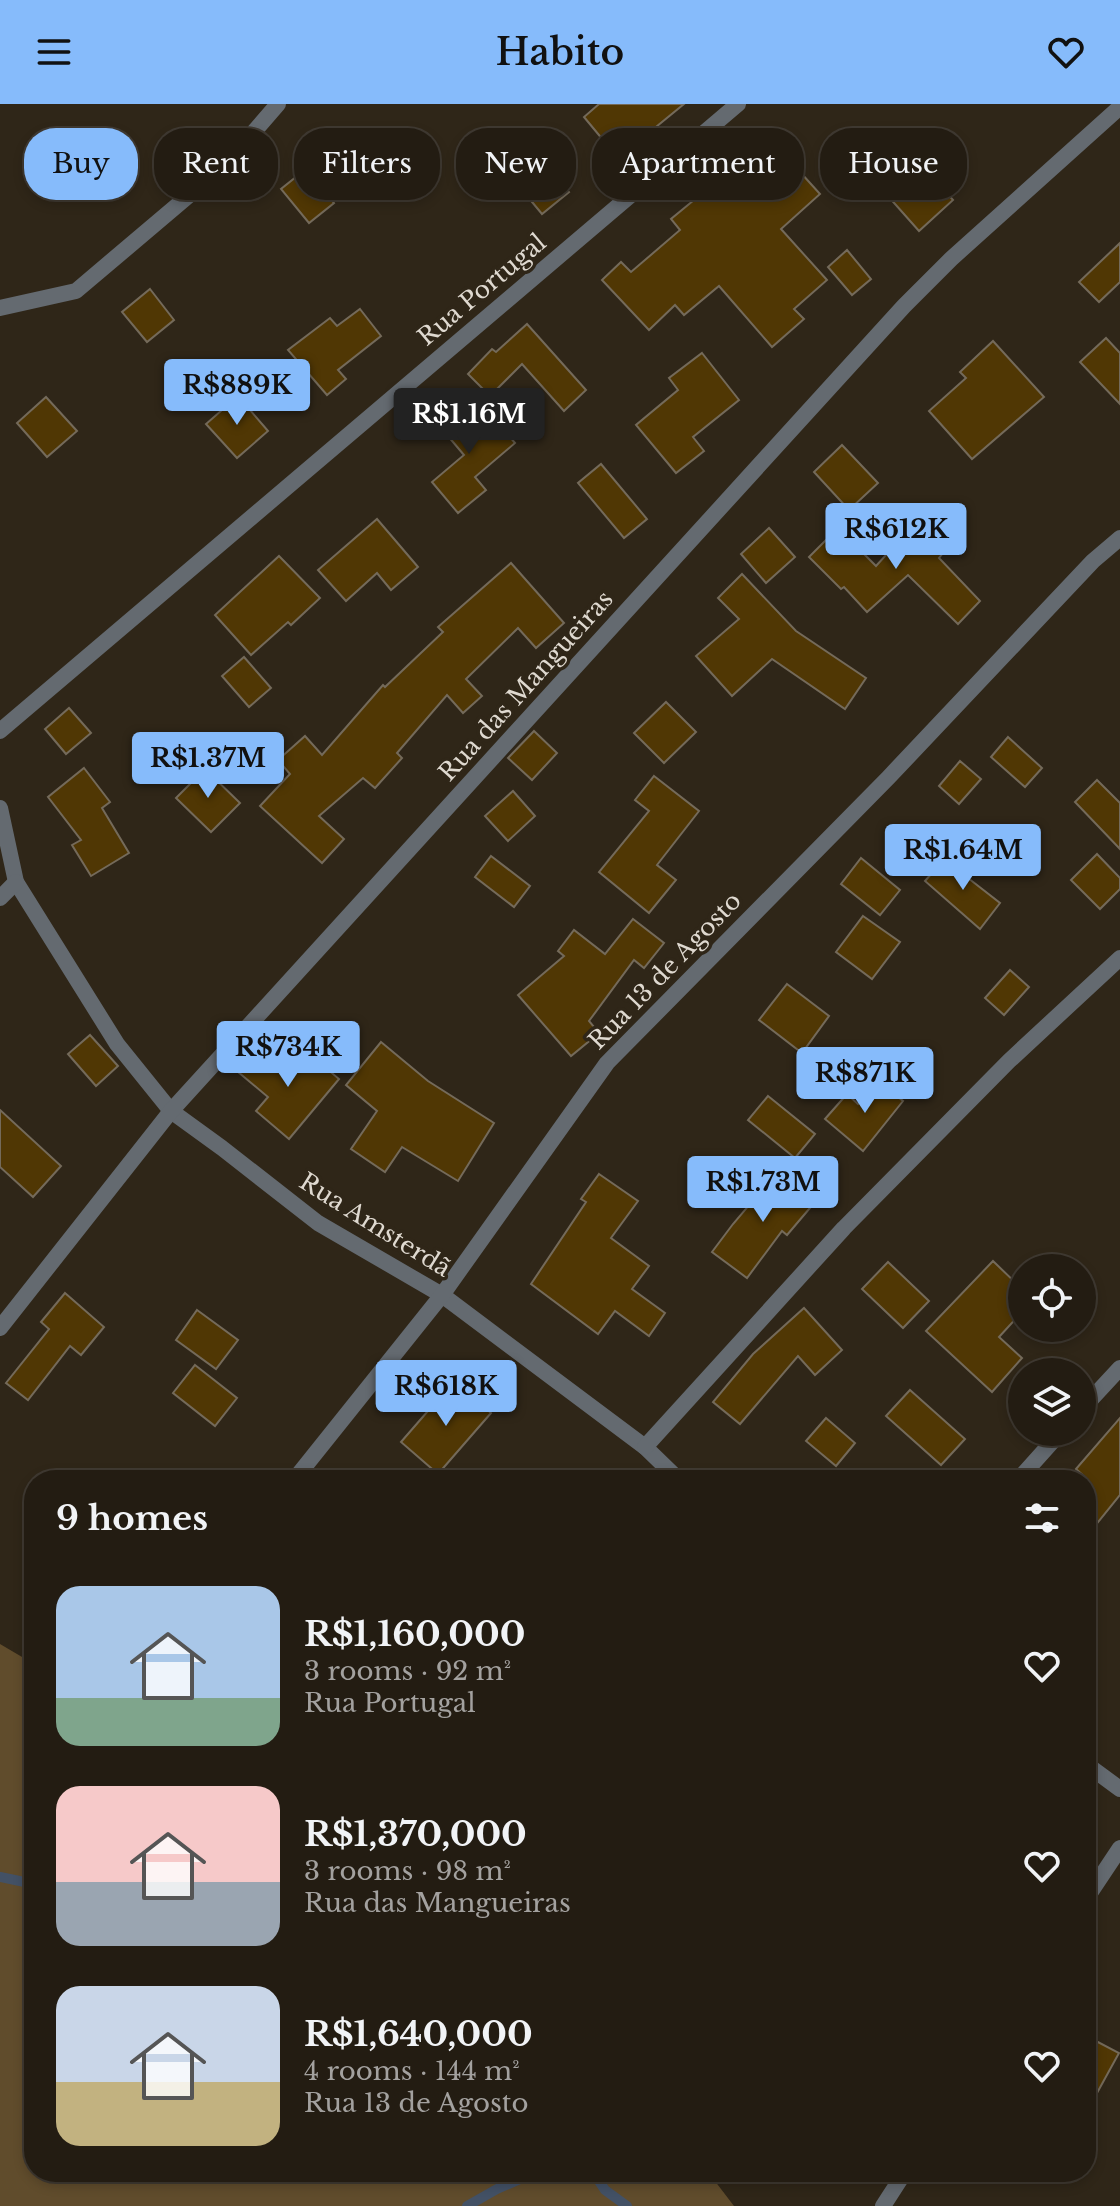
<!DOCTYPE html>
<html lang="en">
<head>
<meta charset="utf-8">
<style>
  body { margin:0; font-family:"Libre Baskerville",serif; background:#2b251b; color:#f1f3f6; height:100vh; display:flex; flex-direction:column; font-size:30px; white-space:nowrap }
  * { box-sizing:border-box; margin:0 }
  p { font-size:26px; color:#a3a19f }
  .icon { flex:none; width:44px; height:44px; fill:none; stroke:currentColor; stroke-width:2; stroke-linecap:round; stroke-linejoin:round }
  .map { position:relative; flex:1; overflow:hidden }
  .drawer { position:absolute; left:24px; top:1366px; width:1072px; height:712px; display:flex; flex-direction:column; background:#231c12; border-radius:32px; box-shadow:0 4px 12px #0003,0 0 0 2px #403a32 }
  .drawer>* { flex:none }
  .hud { position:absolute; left:24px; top:24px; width:1072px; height:72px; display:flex; gap:16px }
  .buttons { position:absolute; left:1008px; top:1150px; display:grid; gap:16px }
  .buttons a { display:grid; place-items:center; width:88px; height:88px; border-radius:50%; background:#231c12; box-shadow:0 4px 12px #0003,0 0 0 2px #403a32; font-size:40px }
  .price { position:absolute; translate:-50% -68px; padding:0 18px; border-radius:8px; background:#86bbfb; color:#111; font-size:26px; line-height:52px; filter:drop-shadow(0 2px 4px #0008) }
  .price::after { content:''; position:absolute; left:50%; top:48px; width:24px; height:18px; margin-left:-12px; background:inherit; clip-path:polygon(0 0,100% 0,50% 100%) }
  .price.selected { background:#222; color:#fff }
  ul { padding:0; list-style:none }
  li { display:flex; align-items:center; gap:24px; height:200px; padding:0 32px }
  li span { display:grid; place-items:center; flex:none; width:224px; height:160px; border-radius:24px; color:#555 }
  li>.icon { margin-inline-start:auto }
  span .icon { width:96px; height:96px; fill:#fffc; stroke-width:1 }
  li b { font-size:34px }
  h2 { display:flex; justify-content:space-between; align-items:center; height:96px; padding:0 32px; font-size:34px }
  .chip { padding:0 28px; border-radius:32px; background:#231c12; box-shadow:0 4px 12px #0003,0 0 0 2px #403a32; font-size:28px; line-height:72px }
  .chip.selected { background:#86bbfb; color:#111 }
  header { display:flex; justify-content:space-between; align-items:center; height:104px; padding:0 32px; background:#86bbfb; color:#111; font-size:36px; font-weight:600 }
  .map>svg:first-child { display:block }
  .green { fill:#604c2c }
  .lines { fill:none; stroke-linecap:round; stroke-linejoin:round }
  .stream { stroke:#435165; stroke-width:10 }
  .building { fill:#503704; stroke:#746a5a; stroke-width:2 }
  .street { stroke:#646a70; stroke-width:16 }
  .labels { text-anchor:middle; stroke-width:7; stroke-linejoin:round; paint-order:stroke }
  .street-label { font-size:24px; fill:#dfd9d0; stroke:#2f2618 }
</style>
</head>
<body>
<header><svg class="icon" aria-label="menu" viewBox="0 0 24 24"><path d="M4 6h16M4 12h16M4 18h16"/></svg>Habito<svg class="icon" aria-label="heart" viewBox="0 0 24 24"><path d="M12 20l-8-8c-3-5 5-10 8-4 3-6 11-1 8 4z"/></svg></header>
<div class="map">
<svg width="1120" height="2102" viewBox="0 0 1120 2102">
  <rect width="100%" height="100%" fill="#2f2618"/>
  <polygon class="green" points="0,1540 34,1560 34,2068 708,2068 734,2102 0,2102"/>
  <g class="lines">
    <g class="stream">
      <polyline points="0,1773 34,1780"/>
      <polyline points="593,2068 605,2086 627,2102"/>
      <polyline points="467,2102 497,2085 536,2068"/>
    </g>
  </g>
  <g class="building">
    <polygon points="599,0 684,0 618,54 584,13"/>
    <polygon points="720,32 764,82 791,58 820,90 781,125 827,176 794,205 804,215 772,243 719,182 684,211 675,201 649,226 602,176 621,158 631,168 680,126 671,115 705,87 684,63"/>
    <polygon points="898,34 953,96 919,127 864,65"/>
    <polygon points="544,59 569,88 542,110 518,81"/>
    <polygon points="306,65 334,99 309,119 281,85"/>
    <polygon points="1120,139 1120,178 1099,198 1079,178"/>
    <polygon points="847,146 871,175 852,191 828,163"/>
    <polygon points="150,185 174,216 147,238 122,208"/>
    <polygon points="360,205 381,232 338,266 346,275 327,291 288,246 330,214 337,222"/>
    <polygon points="527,220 586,286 564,307 522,260 490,292 468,270 492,245 496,248"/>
    <polygon points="1106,234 1120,249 1120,300 1080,258"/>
    <polygon points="993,237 1044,293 972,355 929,307 966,274 960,268"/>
    <polygon points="702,249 739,296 693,333 704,347 676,369 636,321 678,286 669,274"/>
    <polygon points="238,292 268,327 237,354 206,320"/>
    <polygon points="46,293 77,327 47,353 17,319"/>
    <polygon points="462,298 489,329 500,321 515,339 475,373 486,386 458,409 432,378 464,351 437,319"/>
    <polygon points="842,341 878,379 849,406 814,368"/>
    <polygon points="601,360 647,415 624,434 578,379"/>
    <polygon points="377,415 418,463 391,486 377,469 346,497 318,466"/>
    <polygon points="917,417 947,444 939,454 980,497 958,520 908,471 867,508 844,483 841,485 809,453 838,424 876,462"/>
    <polygon points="769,424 795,453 766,479 741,450"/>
    <polygon points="279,452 320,494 291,521 288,518 251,551 215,511"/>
    <polygon points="511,459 564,519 536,544 518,524 466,575 482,592 463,609 447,591 397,649 402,654 375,684 363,674 319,712 344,735 322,759 260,702 290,670 278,656 305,632 322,651 383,581 385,583 443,528 438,523"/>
    <polygon points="742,470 796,527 866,574 845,605 772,555 732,592 696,552 739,515 718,494"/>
    <polygon points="244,553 271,584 249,603 222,572"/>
    <polygon points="666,598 696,628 664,659 634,629"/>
    <polygon points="69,604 91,629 66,650 45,625"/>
    <polygon points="534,627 557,649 532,676 508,654"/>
    <polygon points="1008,633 1042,664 1025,683 991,653"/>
    <polygon points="960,657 981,675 959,700 939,682"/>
    <polygon points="84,664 110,698 102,704 129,749 91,772 72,741 81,736 48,693"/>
    <polygon points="205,665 240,699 211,728 176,694"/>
    <polygon points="654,672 699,707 657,761 676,776 649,809 599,768 649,707 635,696"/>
    <polygon points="1097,676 1120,699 1120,745 1075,698"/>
    <polygon points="513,687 535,712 508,737 485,712"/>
    <polygon points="1097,750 1120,774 1120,785 1100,805 1071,776"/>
    <polygon points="491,752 530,782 514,803 475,773"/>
    <polygon points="947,752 969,772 968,774 1000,799 980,825 925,777"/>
    <polygon points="861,754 900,786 880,811 841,780"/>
    <polygon points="863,812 900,838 872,875 836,848"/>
    <polygon points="633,815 664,839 644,864 634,856 589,917 599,929 571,952 518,891 564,852 558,847 574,826 605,850"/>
    <polygon points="1010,866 1029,883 1004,911 985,894"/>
    <polygon points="787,880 829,912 802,949 759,916"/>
    <polygon points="90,931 118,962 96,982 68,950"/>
    <polygon points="381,938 428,977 494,1019 458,1077 402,1043 385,1068 351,1045 377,1007 346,981"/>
    <polygon points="257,943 288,968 306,947 339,975 289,1035 256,1007 268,993 237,967"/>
    <polygon points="878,977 903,997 863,1047 825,1015 847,990 858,1000"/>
    <polygon points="768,992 815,1030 795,1054 748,1016"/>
    <polygon points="0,1006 61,1062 33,1093 0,1063"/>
    <polygon points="778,1067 815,1098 787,1131 782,1127 747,1174 712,1148 733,1120"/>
    <polygon points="599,1070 638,1097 611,1134 649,1162 632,1185 665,1209 649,1232 615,1207 598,1230 531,1180 586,1098 581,1095"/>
    <polygon points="993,1157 1022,1185 1022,1208 999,1233 1022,1254 992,1288 926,1227"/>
    <polygon points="888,1158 929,1197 903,1224 862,1185"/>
    <polygon points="65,1189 104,1223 81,1251 70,1242 28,1296 6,1279 49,1225 41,1218"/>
    <polygon points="804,1204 842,1246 815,1271 798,1252 740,1320 713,1298 753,1250"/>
    <polygon points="197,1206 238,1236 216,1265 176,1236"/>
    <polygon points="195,1261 237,1294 215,1322 173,1289"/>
    <polygon points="454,1277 491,1309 438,1370 401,1338"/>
    <polygon points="910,1286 965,1335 941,1361 886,1312"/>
    <polygon points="826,1314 855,1339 836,1362 806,1337"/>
    <polygon points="1120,1314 1120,1391 1086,1433 1086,1374 1076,1365"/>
    <polygon points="1094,1936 1119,1949 1086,2009 1086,1950"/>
  </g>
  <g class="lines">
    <g class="street">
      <polyline points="0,204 76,187 226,60 278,0"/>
      <polyline points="0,627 738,0"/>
      <polyline points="0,704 16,778 117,940 171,1007 222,1044 318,1119 442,1191 645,1343 679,1376"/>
      <polyline points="0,794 16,778"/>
      <polyline points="0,1224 171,1007 904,202 951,155 1120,3"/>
      <polyline points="1082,1305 1120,1264"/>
      <polyline points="645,1343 844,1124 1009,957 1120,854"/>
      <polyline points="294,1376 442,1191 607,959 888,674 1093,457 1120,434"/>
      <polyline points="1018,1376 1061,1328"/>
      <polyline points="1086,1660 1120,1685"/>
      <polyline points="1086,1795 1120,1744"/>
      <polyline points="883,2102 905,2068"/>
    </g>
  </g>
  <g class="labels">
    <g class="street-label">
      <text transform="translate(482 186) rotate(-40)" y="8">Rua Portugal</text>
      <text transform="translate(526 582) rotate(-48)" y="8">Rua das Mangueiras</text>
      <text transform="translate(665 867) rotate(-46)" y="8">Rua 13 de Agosto</text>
      <text transform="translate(375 1121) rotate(32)" y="8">Rua Amsterdã</text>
    </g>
  </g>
</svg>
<div class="buttons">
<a><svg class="icon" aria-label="locate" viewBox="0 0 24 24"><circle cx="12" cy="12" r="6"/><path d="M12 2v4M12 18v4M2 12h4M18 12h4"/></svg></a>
<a><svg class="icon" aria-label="layers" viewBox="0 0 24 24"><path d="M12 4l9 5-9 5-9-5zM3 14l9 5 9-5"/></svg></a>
</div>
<b class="price" style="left:237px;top:323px">R$889K</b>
<b class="price selected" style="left:469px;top:352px">R$1.16M</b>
<b class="price" style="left:896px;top:467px">R$612K</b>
<b class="price" style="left:208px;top:696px">R$1.37M</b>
<b class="price" style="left:963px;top:788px">R$1.64M</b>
<b class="price" style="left:288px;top:985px">R$734K</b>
<b class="price" style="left:865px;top:1011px">R$871K</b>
<b class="price" style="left:763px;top:1120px">R$1.73M</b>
<b class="price" style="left:446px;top:1324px">R$618K</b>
<div class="hud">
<a class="chip selected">Buy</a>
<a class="chip">Rent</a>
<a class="chip">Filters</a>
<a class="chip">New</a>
<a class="chip">Apartment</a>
<a class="chip">House</a>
</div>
<section class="drawer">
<h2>9 homes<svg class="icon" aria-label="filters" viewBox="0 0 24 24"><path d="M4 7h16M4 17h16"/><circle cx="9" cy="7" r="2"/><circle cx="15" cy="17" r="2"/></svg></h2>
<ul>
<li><span style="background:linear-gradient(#a9c7e8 70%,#7fa58c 0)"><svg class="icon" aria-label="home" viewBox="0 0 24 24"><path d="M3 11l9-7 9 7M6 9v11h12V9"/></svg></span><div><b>R$1,160,000</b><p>3 rooms · 92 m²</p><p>Rua Portugal</p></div><svg class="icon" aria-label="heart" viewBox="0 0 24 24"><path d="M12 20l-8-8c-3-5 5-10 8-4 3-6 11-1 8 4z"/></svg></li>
<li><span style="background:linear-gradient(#f6c9c9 60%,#9aa5b1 0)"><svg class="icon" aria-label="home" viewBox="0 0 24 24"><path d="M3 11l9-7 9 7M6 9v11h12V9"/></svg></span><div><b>R$1,370,000</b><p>3 rooms · 98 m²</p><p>Rua das Mangueiras</p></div><svg class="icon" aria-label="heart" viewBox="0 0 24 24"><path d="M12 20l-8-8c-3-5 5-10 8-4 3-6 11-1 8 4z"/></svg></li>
<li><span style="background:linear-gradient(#c9d6e8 60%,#c2b280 0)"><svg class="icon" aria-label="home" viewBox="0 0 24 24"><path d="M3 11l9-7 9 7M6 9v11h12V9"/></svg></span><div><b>R$1,640,000</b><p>4 rooms · 144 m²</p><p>Rua 13 de Agosto</p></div><svg class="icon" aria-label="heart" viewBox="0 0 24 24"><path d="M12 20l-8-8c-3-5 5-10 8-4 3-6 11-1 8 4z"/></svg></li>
</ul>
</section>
</div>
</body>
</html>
